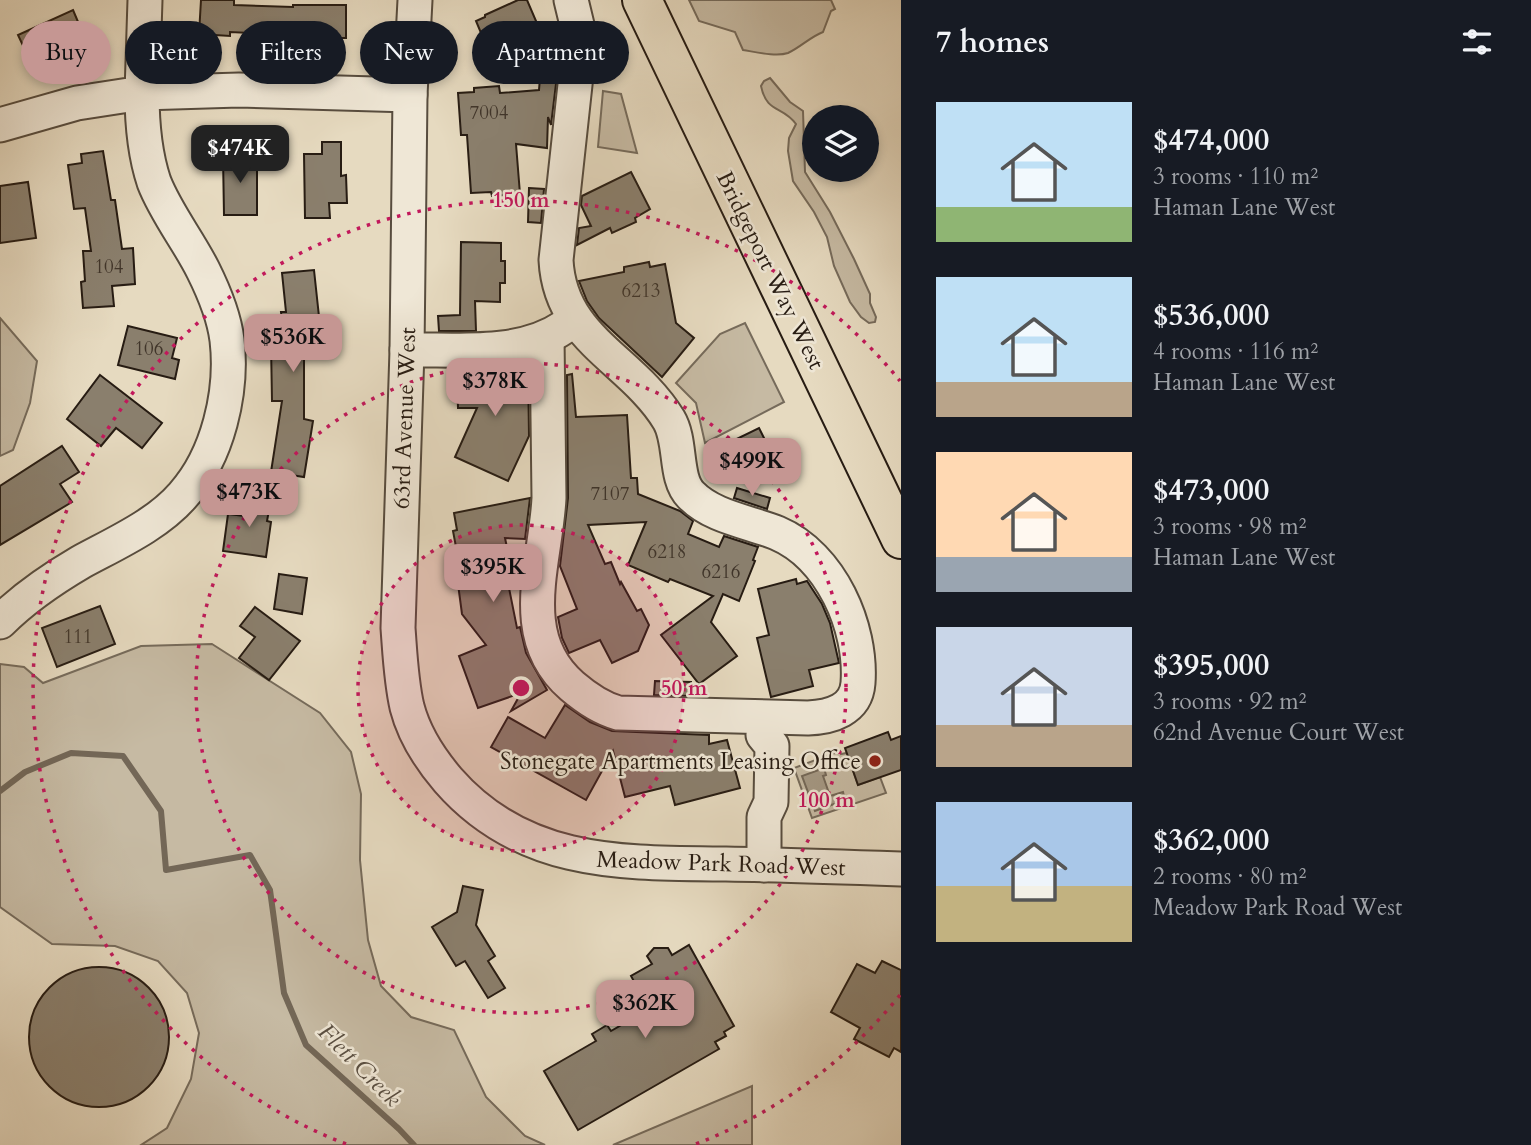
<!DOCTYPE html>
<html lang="en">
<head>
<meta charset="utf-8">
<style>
  body { margin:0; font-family:Cardo,serif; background:#20242c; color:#f1f3f6; height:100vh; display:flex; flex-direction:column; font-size:26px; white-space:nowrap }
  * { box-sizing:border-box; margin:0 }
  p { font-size:23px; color:#9ea1a6 }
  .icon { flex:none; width:38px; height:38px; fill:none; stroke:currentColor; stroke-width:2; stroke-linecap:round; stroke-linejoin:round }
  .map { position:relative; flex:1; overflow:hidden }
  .drawer { display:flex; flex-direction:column; background:#171b24; width:630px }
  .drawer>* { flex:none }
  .guide { position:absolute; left:21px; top:21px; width:665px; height:63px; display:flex; gap:14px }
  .fabs { position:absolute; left:802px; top:105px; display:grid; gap:14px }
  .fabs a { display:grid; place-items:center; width:77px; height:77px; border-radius:50%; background:#171b24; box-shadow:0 4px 10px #0003; font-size:35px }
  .price { position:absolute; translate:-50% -60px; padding:0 16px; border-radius:14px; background:#c59692; color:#111; font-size:23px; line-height:46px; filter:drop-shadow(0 2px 4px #0008) }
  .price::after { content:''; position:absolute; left:50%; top:42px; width:21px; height:16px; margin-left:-10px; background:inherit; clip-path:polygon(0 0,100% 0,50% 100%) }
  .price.on { background:#222; color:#fff }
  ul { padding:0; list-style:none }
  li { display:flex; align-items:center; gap:21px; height:175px; padding:0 35px }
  li span { display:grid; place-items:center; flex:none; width:196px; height:140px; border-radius:0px; color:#555 }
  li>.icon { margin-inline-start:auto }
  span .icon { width:84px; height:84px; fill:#fffc; stroke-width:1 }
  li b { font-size:30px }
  h2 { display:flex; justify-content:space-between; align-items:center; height:84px; padding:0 35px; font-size:30px }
  .chip { padding:0 24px; border-radius:32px; background:#171b24; box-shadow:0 4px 10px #0003; font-size:24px; line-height:63px }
  .chip.on { background:#c59692; color:#111 }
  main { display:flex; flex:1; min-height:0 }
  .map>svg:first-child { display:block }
  .green { fill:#c6baa3; stroke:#766b5b; stroke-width:2 }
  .water { fill:#a59985; stroke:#736757; stroke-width:2 }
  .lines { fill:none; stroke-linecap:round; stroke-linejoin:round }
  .stream { stroke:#736757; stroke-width:6 }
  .building { fill:#8a7f6d; stroke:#271c13; stroke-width:2 }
  .minor-casing { stroke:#574c3e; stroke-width:37 }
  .major-casing { stroke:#271c13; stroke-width:42 }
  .minor { stroke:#efe7d6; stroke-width:33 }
  .major { stroke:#e6dac0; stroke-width:38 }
  .ring { fill:none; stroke:#c2185b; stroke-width:3.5; stroke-dasharray:3.5 7 }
  .poi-dot { fill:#8f2418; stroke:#efe7d6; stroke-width:2.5 }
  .labels { text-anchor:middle; stroke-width:5; stroke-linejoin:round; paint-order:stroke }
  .number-label { font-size:19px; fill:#40352a }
  .street-label { font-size:23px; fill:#271c13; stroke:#efe7d6 }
  .poi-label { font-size:23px; fill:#271c13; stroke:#efe7d6; text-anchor:end }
  .water-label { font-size:24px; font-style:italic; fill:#594e41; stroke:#efe7d6 }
  .centre { fill:#c2185b; stroke:#efe7d6; stroke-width:3.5 }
  .ring-label { font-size:21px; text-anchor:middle; font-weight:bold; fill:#c2185b; stroke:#efe7d6; stroke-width:5; stroke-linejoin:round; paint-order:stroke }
</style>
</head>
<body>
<main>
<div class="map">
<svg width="901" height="1145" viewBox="0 0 901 1145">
  <rect width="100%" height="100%" fill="#e6dac0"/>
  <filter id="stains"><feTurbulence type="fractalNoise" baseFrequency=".00286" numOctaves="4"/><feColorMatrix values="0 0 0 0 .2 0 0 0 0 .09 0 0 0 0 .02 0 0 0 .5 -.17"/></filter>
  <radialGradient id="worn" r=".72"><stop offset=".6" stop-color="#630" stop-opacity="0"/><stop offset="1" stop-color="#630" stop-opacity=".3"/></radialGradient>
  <g class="green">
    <path d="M689,0H831L835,9L831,11L823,32C810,37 801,47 788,53C776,57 756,52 743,50L735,32L699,21Z"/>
    <path d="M770,78L790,102L803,111L805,172L830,212L854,259L870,294V303L876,317L875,322L869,323L861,317L850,302L834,266L827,237L814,212L793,181L788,151L789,138L796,124C782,105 767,114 761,86L764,81Z"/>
    <polygon points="603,91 621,94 637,153 598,147"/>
    <polygon points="0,318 37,361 30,403 13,450 0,456"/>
    <polygon points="745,323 784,402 705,443 696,403 676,383 720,334"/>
    <polygon points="212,644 320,713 351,752 361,794 360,860 368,940 381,986 411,1017 454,1030 486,1097 525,1136 545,1145 141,1145 167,1128 191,1079 199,1033 187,993 158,961 115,946 52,944 0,907 0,664 24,667 43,683 141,646"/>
    <polygon points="840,751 841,754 847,753 858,785 880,777 886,793 812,818 794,768"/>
    <polygon points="752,1086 752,1145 613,1145"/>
  </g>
  <polygon class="water" points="824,768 826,775 823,776 830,796 843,792 845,800 815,811 802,776"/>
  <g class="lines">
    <polyline class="stream" points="0,791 25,772 71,753 123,756 161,811 166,870 250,855 270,890 284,993 306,1045 399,1129 414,1145"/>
  </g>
  <g class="building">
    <polygon points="201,0 234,0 234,5 293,7 293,5 346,5 346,38 293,38 293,35 230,32 230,36 199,34"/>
    <polygon points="518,0 527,0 542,35 491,57 476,21 485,17 485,15"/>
    <polygon points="73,10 84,36 51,51 54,56 32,65 18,35"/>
    <polygon points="541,66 558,67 551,125 548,117 547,148 516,144 520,194 492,196 491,192 471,193 467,135 461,135 458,93 474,92 474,88 499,86 500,93 539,90"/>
    <polygon points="322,142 341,142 341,176 346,175 347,203 329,203 330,218 305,218 304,154 322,154"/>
    <polygon points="103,151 111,200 115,200 122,249 133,248 135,284 112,286 114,306 83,308 81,282 85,281 83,251 91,251 85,208 74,209 68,165 82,163 81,154"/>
    <polygon points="223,156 257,156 257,215 224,215"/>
    <polygon points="631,172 650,209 635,218 636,222 612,233 610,228 577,245 579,228 591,226 581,205 582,196"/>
    <polygon points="28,182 36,238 0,243 0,186"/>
    <polygon points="529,188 544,189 541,223 528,222"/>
    <polygon points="461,242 501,243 501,261 505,261 505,283 500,283 500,302 475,301 476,331 439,331 438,316 460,315"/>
    <polygon points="649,262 650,267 665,264 676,323 694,338 662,377 599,318 587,301 579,281 624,272 624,267"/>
    <polygon points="314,270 320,326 304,328 304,419 313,421 304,477 271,472 282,401 272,401 271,344 285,344 281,312 286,312 282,273"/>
    <polygon points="128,326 177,338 172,358 179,360 175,379 118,365"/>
    <polygon points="528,367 529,436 508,481 455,457 477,408 458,408 457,374 476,373 476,369"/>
    <polygon points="572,374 576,417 627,415 631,478 637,478 638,494 680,511 693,521 688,534 719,547 724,536 758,547 753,560 755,561 739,601 723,594 711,622 737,656 699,684 661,635 713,596 670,579 668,582 628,565 646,522 588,525 605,564 611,562 620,584 621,582 637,611 641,609 649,625 638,651 612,663 600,640 569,653 562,638 558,617 577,609 560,566 568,498 567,375"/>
    <polygon points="100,375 162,423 142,448 116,428 101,446 67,419"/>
    <polygon points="759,428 773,456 726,480 712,451"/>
    <polygon points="62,446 79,472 60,484 72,502 0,545 0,486"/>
    <polygon points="737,488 770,498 767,509 734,498"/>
    <polygon points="247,496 271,499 267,521 271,522 266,557 223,551 228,514 244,516"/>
    <polygon points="530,498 525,539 505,538 510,562 504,563 517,628 520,627 526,653 547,690 511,711 521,693 478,708 459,656 486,645 462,614 456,569 460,568 453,531 457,530 454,513"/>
    <polygon points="279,574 307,578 302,614 274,609"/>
    <polygon points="796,579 797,584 807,581 822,604 830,623 839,663 809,670 813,686 771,697 757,638 769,635 758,589"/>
    <polygon points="100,606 115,644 57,667 42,628"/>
    <polygon points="255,607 300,641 269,680 239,658 255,637 240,626"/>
    <polygon points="655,681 691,682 691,696 654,695"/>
    <polygon points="565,705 590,722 612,731 709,735 709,744 727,740 740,788 675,805 670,786 625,797 613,751 586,800 491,747 508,717 545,738"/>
    <polygon points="888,732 891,740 901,736 901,770 858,785 845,748"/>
    <polygon points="463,886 483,890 476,925 495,956 488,961 505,988 488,998 465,961 456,966 432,927 457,912"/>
    <polygon points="689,945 734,1026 724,1032 726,1036 715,1042 719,1049 578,1130 544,1071 596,1041 592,1034 607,1025 611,1031 649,1009 631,976 652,964 647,956 654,948 668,948 672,955"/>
    <polygon points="882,961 901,970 901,1052 894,1048 889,1057 854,1039 860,1028 831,1012 857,964 875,973"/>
    <circle cx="99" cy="1037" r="70"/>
  </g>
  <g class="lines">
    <defs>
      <g id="minor">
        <path d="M415,0L410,95L407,350L398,628C400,654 401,681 407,707C414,734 430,759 448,780C523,866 622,863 726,864C785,865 843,867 901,869"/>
        <polyline points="0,125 77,103 142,93 145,0"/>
        <path d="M547,337L549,498C546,562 514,636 572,686C586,698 600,708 618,713L808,718C831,717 856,710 858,683C862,627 831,556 777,533C750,522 712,517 691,495C674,478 682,442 669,420C632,359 560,340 556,260L578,57V29L571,0"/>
        <path d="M407,350C457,349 520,357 564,327"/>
        <path d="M0,622C24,598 52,579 81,562C116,543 157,525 183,495C218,456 233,392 227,340C224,316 214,292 203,270C188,240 166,213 154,182C144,152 142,123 142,93L239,90L410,95"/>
        <polyline points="763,735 772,746 771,802 764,817 764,865"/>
      </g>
      <polyline id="major" points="642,0 901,539"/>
    </defs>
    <use href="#minor" class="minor-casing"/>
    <use href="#major" class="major-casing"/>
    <use href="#minor" class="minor"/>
    <use href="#major" class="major"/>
  </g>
  <circle cx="521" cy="688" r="163" fill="#c2185b" fill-opacity=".12"/>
  <g class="ring">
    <circle cx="521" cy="688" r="163"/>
    <circle cx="521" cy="688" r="325"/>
    <path d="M900 995A488 488 0 0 1 696 1144M346 1144A488 488 0 1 1 900 381"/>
  </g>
  <circle class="poi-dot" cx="875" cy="761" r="7"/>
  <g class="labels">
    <g class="number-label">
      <text x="489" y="119">7004</text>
      <text x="109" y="273">104</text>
      <text x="641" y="297">6213</text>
      <text x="149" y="355">106</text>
      <text x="610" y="500">7107</text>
      <text x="667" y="558">6218</text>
      <text x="721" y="578">6216</text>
      <text x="78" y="643">111</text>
    </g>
    <g class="street-label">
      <text transform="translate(771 270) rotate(64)" y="8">Bridgeport Way West</text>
      <text transform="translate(404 418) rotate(-88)" y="8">63rd Avenue West</text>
      <text transform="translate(721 863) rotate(2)" y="8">Meadow Park Road West</text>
    </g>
    <g class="poi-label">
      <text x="861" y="769">Stonegate Apartments Leasing Office</text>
    </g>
    <g class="water-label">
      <text transform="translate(360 1065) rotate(45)" y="8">Flett Creek</text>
    </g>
  </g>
  <circle cx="521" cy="688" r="10" class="centre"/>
  <g class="ring-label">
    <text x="521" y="207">150 m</text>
    <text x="684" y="695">50 m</text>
    <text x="826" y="807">100 m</text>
  </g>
  <rect width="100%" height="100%" filter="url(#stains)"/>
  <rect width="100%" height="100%" fill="url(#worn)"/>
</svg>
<div class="fabs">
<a><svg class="icon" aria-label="layers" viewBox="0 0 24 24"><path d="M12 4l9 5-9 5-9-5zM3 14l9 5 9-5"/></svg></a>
</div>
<b class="price on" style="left:240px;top:185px">$474K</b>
<b class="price" style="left:293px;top:374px">$536K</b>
<b class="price" style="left:495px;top:418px">$378K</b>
<b class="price" style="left:752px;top:498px">$499K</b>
<b class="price" style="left:249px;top:529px">$473K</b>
<b class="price" style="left:493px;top:604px">$395K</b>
<b class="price" style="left:645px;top:1040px">$362K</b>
<div class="guide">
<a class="chip on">Buy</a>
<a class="chip">Rent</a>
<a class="chip">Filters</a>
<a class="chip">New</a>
<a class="chip">Apartment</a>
</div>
</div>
<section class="drawer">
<h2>7 homes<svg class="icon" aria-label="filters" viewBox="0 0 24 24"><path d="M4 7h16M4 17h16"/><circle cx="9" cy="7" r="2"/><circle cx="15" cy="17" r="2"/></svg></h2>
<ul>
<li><span style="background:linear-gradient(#bfe0f5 75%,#8fb573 0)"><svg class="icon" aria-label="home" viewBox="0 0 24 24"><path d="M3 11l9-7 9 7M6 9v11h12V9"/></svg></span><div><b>$474,000</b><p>3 rooms · 110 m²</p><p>Haman Lane West</p></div></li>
<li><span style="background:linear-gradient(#bfe0f5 75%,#b9a48a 0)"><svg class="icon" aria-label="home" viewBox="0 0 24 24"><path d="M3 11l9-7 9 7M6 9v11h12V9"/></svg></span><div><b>$536,000</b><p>4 rooms · 116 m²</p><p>Haman Lane West</p></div></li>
<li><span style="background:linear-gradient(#ffd9b3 75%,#9aa5b1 0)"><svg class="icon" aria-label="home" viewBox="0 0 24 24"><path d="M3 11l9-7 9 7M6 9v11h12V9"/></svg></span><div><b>$473,000</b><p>3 rooms · 98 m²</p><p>Haman Lane West</p></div></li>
<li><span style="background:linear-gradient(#c9d6e8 70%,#b9a48a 0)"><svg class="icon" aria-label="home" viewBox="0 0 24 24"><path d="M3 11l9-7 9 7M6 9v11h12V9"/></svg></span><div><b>$395,000</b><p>3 rooms · 92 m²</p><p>62nd Avenue Court West</p></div></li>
<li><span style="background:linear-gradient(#a9c7e8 60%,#c2b280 0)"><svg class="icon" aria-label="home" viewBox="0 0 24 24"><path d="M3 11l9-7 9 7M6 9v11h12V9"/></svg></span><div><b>$362,000</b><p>2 rooms · 80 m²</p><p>Meadow Park Road West</p></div></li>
</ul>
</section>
</main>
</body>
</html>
